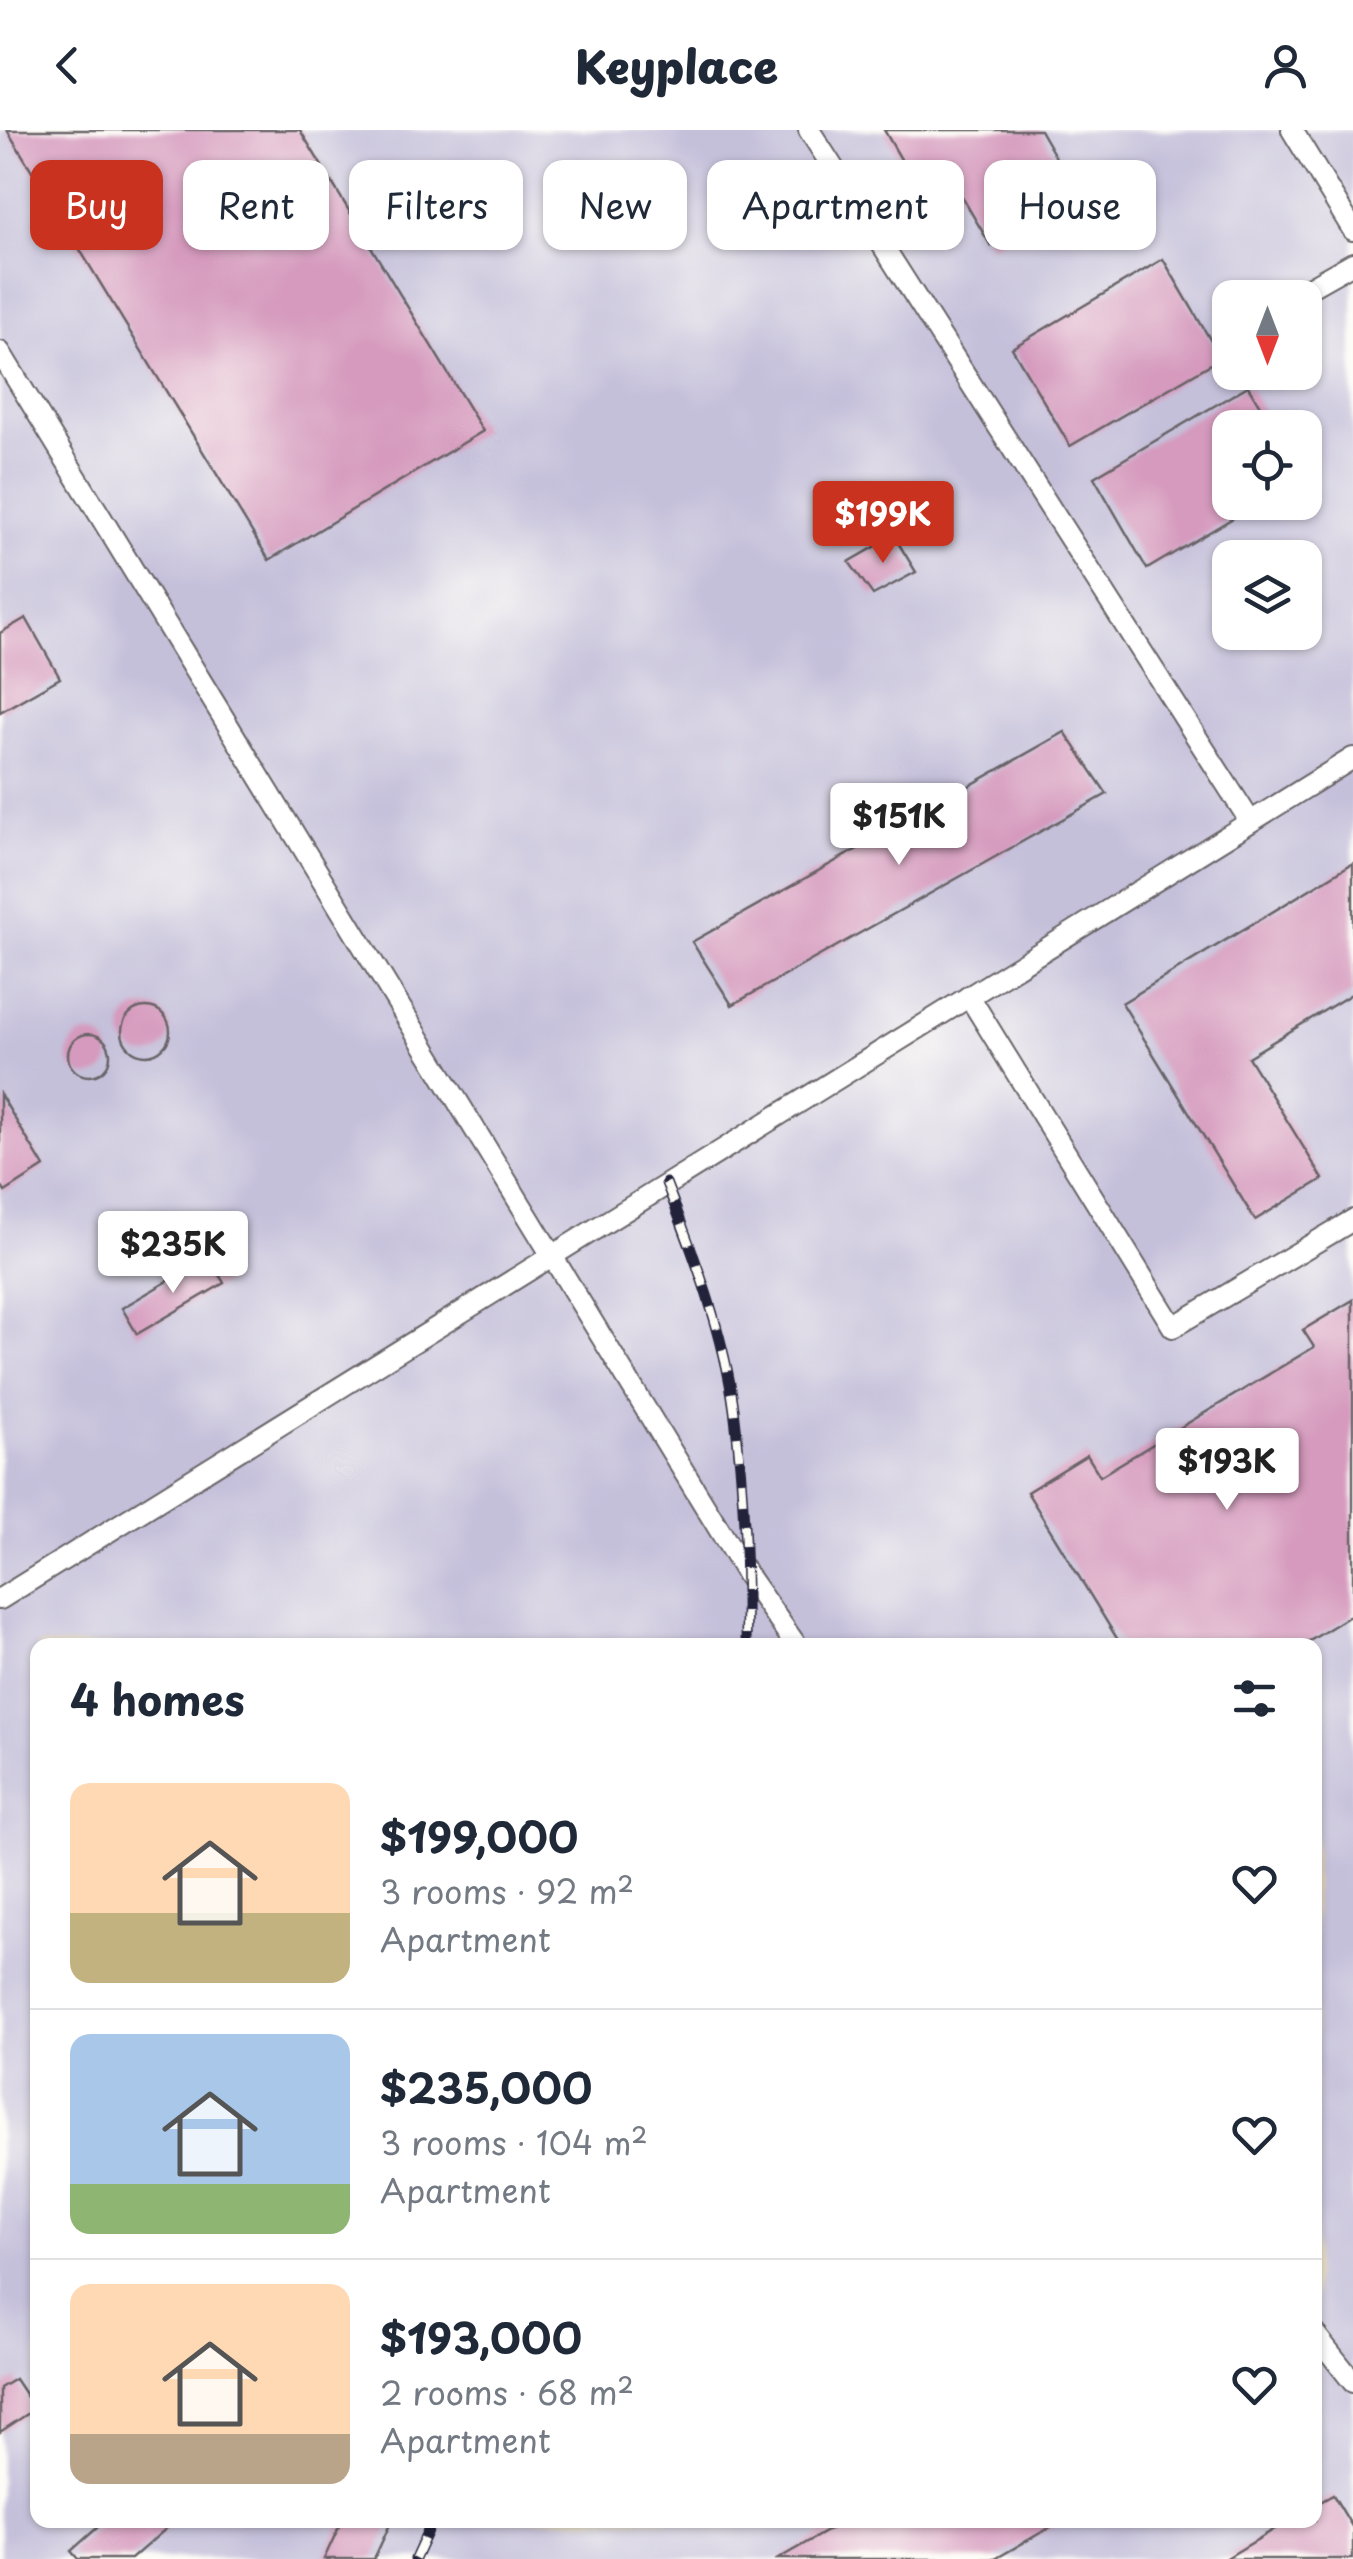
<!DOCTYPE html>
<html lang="en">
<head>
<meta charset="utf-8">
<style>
  body { margin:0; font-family:"Playpen Sans",sans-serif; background:#f6f6f7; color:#1f2937; height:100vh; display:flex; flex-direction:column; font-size:38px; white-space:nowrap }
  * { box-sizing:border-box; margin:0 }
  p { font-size:32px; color:#747a83 }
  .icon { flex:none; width:55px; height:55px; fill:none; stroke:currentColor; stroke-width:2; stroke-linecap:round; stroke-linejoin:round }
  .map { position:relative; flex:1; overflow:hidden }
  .side { position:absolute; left:30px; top:1508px; width:1292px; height:890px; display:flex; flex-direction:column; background:#fff; border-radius:20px; box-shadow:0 2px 8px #0004 }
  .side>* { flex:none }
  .top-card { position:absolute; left:30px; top:30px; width:1295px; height:90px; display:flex; gap:20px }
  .needle { width:65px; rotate:180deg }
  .fabs { position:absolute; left:1212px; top:150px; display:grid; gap:20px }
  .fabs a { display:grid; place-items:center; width:110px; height:110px; border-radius:20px; background:#fff; box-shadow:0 2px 8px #0004; font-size:50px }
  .price { position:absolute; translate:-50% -85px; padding:0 22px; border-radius:10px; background:#fff; color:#222; font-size:32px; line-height:65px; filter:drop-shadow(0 2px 5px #0008) }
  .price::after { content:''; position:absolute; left:50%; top:60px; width:30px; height:22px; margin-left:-15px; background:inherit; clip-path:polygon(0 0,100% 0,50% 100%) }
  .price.active { background:#c8321e; color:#fff }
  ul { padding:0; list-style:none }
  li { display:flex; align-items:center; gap:30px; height:250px; padding:0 40px }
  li+li { border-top:2px solid #e0e1e3 }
  li span { display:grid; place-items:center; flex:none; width:280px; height:200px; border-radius:20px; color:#555 }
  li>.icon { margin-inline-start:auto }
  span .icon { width:120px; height:120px; fill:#fffc; stroke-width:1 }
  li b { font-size:42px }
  h2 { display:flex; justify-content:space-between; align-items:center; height:120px; padding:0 40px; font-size:42px }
  .tag { padding:0 35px; border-radius:20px; background:#fff; box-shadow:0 2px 8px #0004; font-size:35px; line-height:90px }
  .tag.active { background:#c8321e; color:#fff }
  header { display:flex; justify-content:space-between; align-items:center; height:130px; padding:0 40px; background:#fff; font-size:45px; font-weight:800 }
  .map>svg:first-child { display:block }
  .industrial { fill:#c5c0da; fill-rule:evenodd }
  .building { fill:#d59abd }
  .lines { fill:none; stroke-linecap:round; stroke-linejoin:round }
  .lane-casing { stroke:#696467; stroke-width:24 }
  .lane { stroke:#fff; stroke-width:20 }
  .rail-casing { stroke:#22223b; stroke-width:11 }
  .rail { stroke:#fdfcf7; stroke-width:8; stroke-dasharray:22; stroke-linecap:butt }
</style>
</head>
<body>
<header><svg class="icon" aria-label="back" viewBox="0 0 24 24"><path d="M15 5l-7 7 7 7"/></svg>Keyplace<svg class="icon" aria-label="person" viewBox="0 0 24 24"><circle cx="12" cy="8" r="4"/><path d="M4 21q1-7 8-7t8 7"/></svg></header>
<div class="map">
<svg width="1353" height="2429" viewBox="0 0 1353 2429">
  <rect width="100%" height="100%" fill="#fdfcf7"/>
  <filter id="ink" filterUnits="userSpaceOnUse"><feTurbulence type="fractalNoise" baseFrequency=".01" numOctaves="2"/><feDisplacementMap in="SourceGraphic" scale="20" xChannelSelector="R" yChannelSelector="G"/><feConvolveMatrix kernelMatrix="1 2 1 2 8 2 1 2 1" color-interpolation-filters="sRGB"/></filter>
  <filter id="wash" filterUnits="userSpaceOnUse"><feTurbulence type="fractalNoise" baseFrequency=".0048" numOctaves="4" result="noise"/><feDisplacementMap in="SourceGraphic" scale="40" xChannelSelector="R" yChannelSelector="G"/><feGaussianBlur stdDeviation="2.25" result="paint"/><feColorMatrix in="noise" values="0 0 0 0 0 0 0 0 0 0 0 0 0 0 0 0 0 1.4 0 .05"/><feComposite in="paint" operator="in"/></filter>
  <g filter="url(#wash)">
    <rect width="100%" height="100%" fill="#ecdeba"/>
    <path class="industrial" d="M0,0H1353V2429H0ZM1230,168H1305V242H1230ZM1230,298H1305V372H1230ZM1230,428H1305V502H1230ZM38,1515H1315V2390H38Z"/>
    <g id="blocks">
      <g class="building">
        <polygon points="7,0 300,0 483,301 269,430"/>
        <polygon points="884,0 1040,0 1059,33 1042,43 1061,76 991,116 946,40 917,57"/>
        <polygon points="1163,129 1221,228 1070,316 1012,218"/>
        <polygon points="1248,256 1273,298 1230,298 1230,372 1260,372 1147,439 1094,347"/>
        <polygon points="894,406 916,442 873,465 849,432"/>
        <polygon points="26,488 60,548 0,582 0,503"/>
        <polygon points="1065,602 1107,664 732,875 692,812"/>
        <polygon points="1353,733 1353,863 1248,927 1323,1049 1255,1090 1122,873"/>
        <circle cx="146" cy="901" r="24"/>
        <circle cx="89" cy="925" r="21"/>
        <polygon points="0,964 44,1037 5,1062 0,1054"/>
        <polygon points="209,1127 224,1153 137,1204 122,1178"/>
        <polygon points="1353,1170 1353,1484 1303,1515 1121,1515 1027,1362 1087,1325 1100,1346 1314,1217 1303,1200"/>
        <polygon points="15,2249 35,2279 0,2302 0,2258"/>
        <polygon points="1333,2365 1353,2398 1353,2429 1225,2429 1290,2390 1315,2390 1315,2375"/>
        <polygon points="106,2390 164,2390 169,2396 131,2429 78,2429 71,2421"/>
        <polygon points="342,2390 392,2390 374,2429 324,2429"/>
        <polygon points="846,2390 1063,2390 995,2429 778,2429"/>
      </g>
    </g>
  </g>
  <g filter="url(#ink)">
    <use href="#blocks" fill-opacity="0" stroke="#696467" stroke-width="2.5"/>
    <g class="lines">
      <defs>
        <g id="lane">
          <polyline points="809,0 1250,691"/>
          <polyline points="1292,0 1353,100"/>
          <polyline points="1291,168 1353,133"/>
          <polyline points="0,222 747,1445 796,1515"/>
          <polyline points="969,866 1173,1197 1353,1090"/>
          <polyline points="0,1469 1353,628"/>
          <polyline points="1315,2204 1353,2252"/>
        </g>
      </defs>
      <use href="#lane" class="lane-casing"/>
      <use href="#lane" class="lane"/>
      <defs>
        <g id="rail">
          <path d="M666,1053C694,1125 724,1203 734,1279C744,1357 747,1437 746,1515"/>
          <polyline points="415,2429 433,2390"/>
        </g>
      </defs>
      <use href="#rail" class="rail-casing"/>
      <use href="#rail" class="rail"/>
    </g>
  </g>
</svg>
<div class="fabs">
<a><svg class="needle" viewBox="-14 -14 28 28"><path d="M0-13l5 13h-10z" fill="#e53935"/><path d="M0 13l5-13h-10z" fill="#747a83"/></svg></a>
<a><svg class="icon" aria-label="locate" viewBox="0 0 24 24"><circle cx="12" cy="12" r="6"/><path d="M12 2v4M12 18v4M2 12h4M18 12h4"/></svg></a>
<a><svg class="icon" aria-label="layers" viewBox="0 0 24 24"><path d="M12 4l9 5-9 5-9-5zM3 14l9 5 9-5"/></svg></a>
</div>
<b class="price active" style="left:883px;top:436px">$199K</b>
<b class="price" style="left:899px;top:738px">$151K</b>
<b class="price" style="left:173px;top:1166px">$235K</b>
<b class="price" style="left:1227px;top:1383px">$193K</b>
<div class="top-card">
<a class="tag active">Buy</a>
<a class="tag">Rent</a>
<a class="tag">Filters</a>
<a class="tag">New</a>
<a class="tag">Apartment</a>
<a class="tag">House</a>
</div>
<section class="side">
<h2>4 homes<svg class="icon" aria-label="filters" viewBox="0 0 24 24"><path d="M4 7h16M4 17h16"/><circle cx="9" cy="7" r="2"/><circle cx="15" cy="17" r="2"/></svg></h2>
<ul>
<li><span style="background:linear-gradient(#ffd9b3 65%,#c2b280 0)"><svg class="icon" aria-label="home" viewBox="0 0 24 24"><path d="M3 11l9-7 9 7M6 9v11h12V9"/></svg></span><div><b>$199,000</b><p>3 rooms · 92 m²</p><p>Apartment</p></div><svg class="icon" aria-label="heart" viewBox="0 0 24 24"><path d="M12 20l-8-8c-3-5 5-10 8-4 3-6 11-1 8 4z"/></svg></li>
<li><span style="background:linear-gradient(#a9c7e8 75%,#8fb573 0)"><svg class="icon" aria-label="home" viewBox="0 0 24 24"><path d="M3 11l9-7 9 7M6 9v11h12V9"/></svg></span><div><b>$235,000</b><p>3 rooms · 104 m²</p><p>Apartment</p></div><svg class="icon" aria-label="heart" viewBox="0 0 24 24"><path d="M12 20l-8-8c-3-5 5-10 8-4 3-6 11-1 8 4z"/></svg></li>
<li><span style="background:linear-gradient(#ffd9b3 75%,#b9a48a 0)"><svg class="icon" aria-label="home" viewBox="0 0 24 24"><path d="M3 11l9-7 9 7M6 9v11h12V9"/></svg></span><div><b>$193,000</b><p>2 rooms · 68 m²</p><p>Apartment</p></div><svg class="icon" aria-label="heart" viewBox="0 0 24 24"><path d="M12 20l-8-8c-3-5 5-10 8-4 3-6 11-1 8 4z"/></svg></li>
</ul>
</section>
</div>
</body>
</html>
